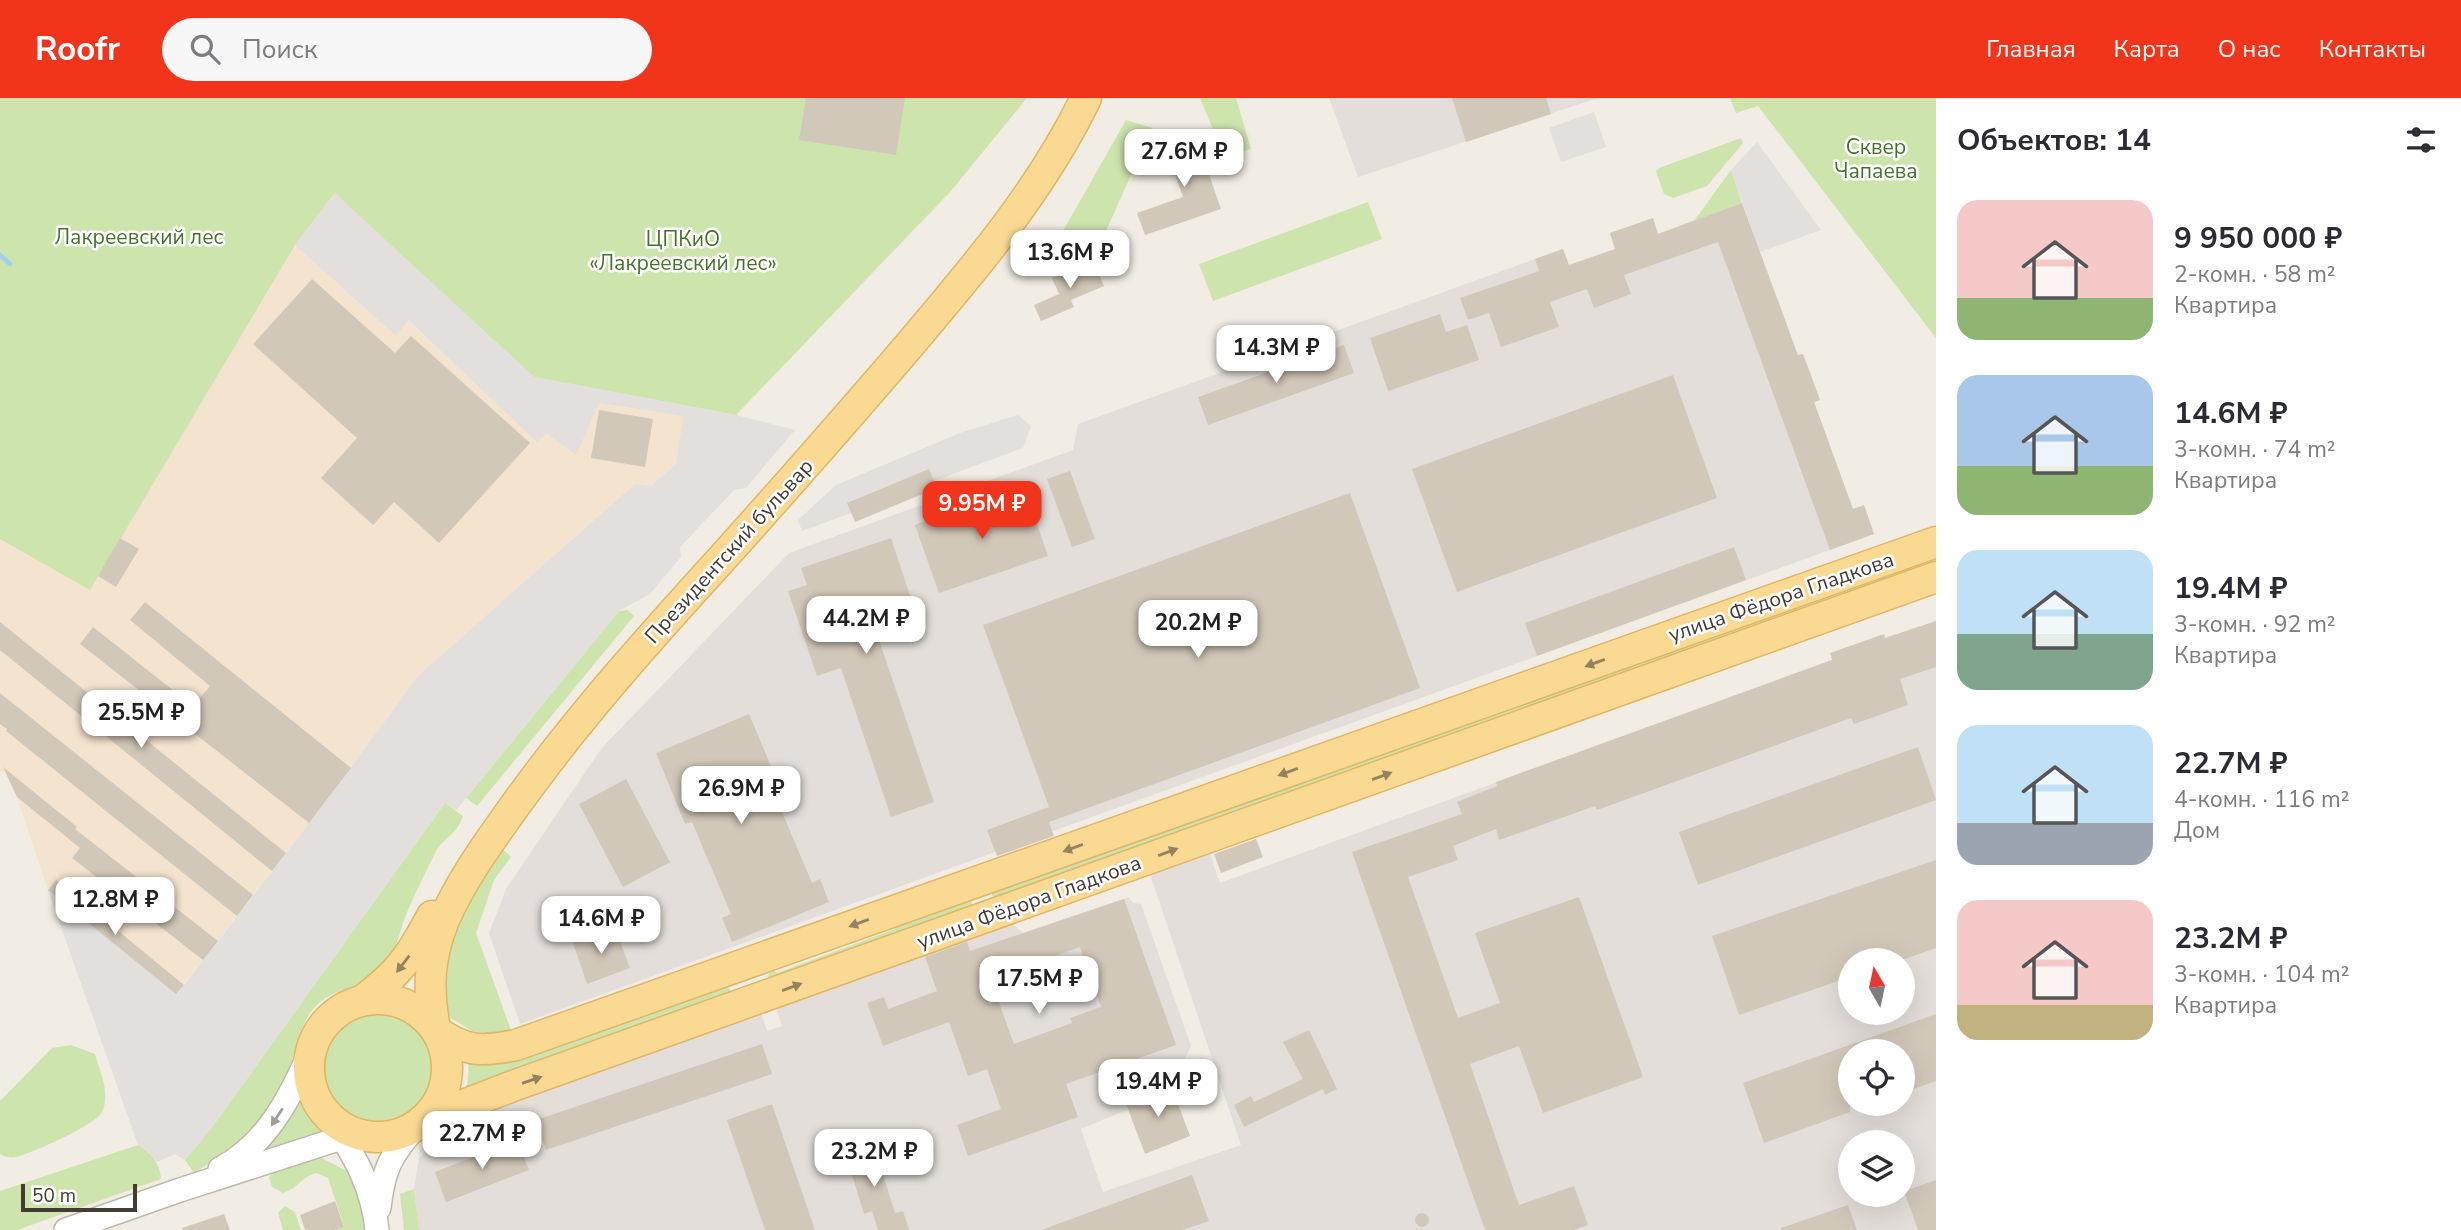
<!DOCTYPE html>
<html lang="ru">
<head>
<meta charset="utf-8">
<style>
  body { margin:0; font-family:"Nunito Sans",sans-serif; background:#f7f7f7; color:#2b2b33; height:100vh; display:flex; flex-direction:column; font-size:26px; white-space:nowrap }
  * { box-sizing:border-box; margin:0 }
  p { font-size:23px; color:#7c7c81 }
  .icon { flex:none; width:38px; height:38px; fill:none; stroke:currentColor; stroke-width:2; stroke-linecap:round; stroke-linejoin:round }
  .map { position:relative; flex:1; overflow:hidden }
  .drawer { display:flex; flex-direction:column; background:#fff; width:525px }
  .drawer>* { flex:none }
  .needle { width:46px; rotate:351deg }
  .fabs { position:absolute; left:1838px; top:850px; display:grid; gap:14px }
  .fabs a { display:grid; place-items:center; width:77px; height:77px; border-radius:50%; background:#fff; box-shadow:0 7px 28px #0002; font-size:35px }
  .scale { position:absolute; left:21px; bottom:18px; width:116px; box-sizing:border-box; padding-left:7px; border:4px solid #433c34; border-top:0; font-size:19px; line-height:24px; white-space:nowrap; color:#433c34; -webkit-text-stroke:5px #fff; paint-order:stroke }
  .price { position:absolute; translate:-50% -60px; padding:0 16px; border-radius:14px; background:#fff; color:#222; font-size:23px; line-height:46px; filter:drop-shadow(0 2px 4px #0008) }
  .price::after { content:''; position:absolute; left:50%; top:42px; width:21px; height:16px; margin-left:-10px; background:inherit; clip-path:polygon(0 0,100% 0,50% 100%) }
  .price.current { background:#f2341a; color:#fff }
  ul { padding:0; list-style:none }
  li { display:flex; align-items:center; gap:21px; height:175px; padding:0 21px }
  li span { display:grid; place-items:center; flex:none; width:196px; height:140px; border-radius:21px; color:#555 }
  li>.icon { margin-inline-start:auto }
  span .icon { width:84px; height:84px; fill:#fffc; stroke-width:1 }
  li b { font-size:30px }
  h2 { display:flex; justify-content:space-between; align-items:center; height:84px; padding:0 21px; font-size:30px }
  header { display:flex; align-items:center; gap:42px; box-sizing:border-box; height:98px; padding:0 35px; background:#f2341a; color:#fff }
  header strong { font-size:33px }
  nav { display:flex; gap:38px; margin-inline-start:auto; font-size:24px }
  .search { width:490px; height:63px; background:#f7f7f7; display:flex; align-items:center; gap:18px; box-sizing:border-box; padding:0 24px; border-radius:38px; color:#7c7c81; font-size:26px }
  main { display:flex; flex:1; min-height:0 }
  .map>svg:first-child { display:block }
  .commercial { fill:#f3e3cf }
  .industrial { fill:#e3ded9; fill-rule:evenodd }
  .green { fill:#cde4ad }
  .parking { fill:#e2dfdc }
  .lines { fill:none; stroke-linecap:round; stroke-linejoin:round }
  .stream { stroke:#a1d0ed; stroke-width:4.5 }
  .building { fill:#d2c8b9; fill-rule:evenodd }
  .minor-casing { stroke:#bfb7aa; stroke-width:26 }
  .major-casing { stroke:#deb664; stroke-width:33 }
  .minor { stroke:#fff; stroke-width:23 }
  .major { stroke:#fada93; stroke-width:30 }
  .oneway { fill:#95835f }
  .oneway2 { fill:#a19e9a }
  .labels { text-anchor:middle; stroke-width:5; stroke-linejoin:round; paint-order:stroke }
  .park-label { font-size:21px; fill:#47722a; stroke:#fff }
  .street-label { font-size:21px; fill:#433c34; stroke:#fff }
</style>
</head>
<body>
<header>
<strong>Roofr</strong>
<div class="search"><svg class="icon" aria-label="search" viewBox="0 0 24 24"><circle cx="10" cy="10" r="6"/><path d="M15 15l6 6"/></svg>Поиск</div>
<nav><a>Главная</a><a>Карта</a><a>О нас</a><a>Контакты</a></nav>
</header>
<main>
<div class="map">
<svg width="1936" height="1132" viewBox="0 0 1936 1132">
  <rect width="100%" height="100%" fill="#f1ede4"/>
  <polygon class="commercial" points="295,147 396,238 407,222 537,343 547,335 599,305 683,318 676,366 649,388 635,386 418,578 324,706 176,896 48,792 17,699 5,673 0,674 0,441 90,491"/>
  <g class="industrial">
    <polygon points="1329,0 1598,0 1358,79"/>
    <polygon points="1742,105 1797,257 1803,256 1820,302 1814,305 1853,411 1864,407 1874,436 520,926 489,835 506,791 601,651 789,455 1073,352 1078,326 1563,151 1569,167 1615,151 1610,135 1653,120 1661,143 1681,136 1678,128"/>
    <path d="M1936,524V1132H419L414,1091L419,1060L440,1039L525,997L761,915L767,933L782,928L775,907L1011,825L1023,835L1129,799L1133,805L1141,806L1191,948L1182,967L1178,991L1081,1031L1103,1094L1241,1047L1148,770L1207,748L1220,785ZM1850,863H1902V915H1850ZM1850,954H1902V1006H1850ZM1850,1045H1902V1097H1850Z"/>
  </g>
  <g class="green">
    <polygon points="0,0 1027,0 951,93 736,317 534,279 334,96 295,147 90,492 0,441"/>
    <polygon points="1200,0 1236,0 1251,51 1224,58"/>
    <polygon points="1730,0 1936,0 1936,240 1758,8 1736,15"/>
    <polygon points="1126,22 1152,30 1093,162 1071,171 1063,133"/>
    <polygon points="1741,40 1743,45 1707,88 1673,100 1664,96 1656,73 1659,70"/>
    <polygon points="1731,72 1742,105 1694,123"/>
    <polygon points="1368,104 1382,141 1213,203 1199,166"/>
    <polygon points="1936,452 1936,474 996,805 992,797 993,790"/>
    <polygon points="628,512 634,518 477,708 466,700 619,513"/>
    <path d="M445,705L463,718C456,739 444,738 435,755C426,774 416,793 408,812C400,830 395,861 381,875C360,895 327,887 309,917C298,934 295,954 289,972C271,1020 236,1049 194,1075L185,1062L213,1028Z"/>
    <polygon points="497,746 511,759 494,782 476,835 512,935 495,938 472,933 451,920 443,905 437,868"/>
    <polygon points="966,798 971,802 974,811 773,887 768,881 769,869 777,875 895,831 895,820"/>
    <path d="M723,886L729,890L732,898L462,1004C468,987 470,974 467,956Z"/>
    <circle cx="378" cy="970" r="57"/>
    <path d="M71,947L95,956C100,974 111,996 102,1014C96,1027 30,1056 16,1059C9,1060 5,1059 0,1056V1003L52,950Z"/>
    <polygon points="301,997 324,1034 258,1058"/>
    <path d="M138,1047C151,1054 160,1066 161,1081L17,1132H0V1093Z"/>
    <path d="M315,1057L349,1074L365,1121V1132H334L344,1128L328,1080L316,1075C300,1080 298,1090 283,1095L272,1089L269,1079L281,1066Z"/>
    <polygon points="414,1091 419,1132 404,1132 400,1096"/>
    <polygon points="285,1108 295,1114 301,1132 283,1132 278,1115"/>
  </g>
  <g class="parking">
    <polygon points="1594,14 1606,49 1561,64 1549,30"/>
    <polygon points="1757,44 1821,132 1760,154 1731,72"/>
    <polygon points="335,95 534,279 736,317 795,332 746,390 734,392 680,449 681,459 650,496 619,513 456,712 445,705 213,1028 185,1062 175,1056 157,1064 145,1051 138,1047 48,792 177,896 324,706 418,578 635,386 650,388 676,366 683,318 599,305 576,357 547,335 537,344 408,222 396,238 295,147"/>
    <polygon points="1018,317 1031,328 1023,350 934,383 929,372 851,415 802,433 798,422 836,387 960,335"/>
  </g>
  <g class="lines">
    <polyline class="stream" points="0,157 10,166"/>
  </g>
  <g class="building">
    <polygon points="806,0 905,0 896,57 799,42"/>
    <polygon points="1452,0 1546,0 1551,16 1466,44"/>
    <polygon points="1195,36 1221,111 1145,137 1137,115 1183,99 1165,46"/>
    <polygon points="1742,105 1798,257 1803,256 1820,302 1814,304 1853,411 1864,407 1874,436 1830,452 1718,144 1624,177 1631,196 1594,210 1587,191 1550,204 1559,229 1501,249 1489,215 1468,222 1460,200 1539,173 1535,161 1563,151 1569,167 1615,151 1610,135 1653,120 1658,136"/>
    <polygon points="1093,162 1104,188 1071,202 1074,209 1041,223 1034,207 1059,196 1052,180"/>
    <polygon points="312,181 395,255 411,238 530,345 439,445 394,404 373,427 321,380 357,340 253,246"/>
    <polygon points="1440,216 1446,234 1467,227 1479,262 1388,293 1370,240"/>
    <polygon points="1344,247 1354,275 1208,327 1198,299"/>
    <polygon points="1673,277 1717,400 1457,494 1412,371"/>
    <polygon points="599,312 653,321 645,369 591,360"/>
    <polygon points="929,371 937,390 855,424 847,405"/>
    <polygon points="1070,373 1095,441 1072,449 1047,381"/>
    <polygon points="1025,391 1048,458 939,495 915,427 940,417 942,421"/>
    <polygon points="1350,395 1420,590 1049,724 1054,738 997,758 987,732 1049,709 983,527"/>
    <polygon points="120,440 139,451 116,489 98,478"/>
    <polygon points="891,440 918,522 877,536 934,704 891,719 841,570 817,578 788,493 807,487 801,470"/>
    <polygon points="1734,449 1746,482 1537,558 1525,525"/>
    <polygon points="145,504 351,670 309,725 80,546 93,529 193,608 210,588 130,522"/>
    <polygon points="1936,523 1936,569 1900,581 1908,607 1854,626 1851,620 1597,712 1595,708 1499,742 1496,731 1453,748 1458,762 1408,779 1458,920 1500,905 1475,835 1579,799 1643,979 1543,1015 1519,948 1470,966 1519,1107 1574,1088 1588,1127 1574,1132 1485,1132 1352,754 1462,716 1457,704 1497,688 1496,684 1832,562 1830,555 1884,536 1885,540"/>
    <polygon points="0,524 286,755 272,773 0,552"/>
    <polygon points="0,595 253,797 237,818 6,633 7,631 0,626"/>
    <polygon points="749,616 784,699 777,702 812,785 820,781 829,804 732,844 722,820 731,816 692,724 685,726 656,655"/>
    <polygon points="1918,649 1936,702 1698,787 1679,734"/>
    <polygon points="3,669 77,729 75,731 218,843 203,862 72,760 80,750 17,699"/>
    <polygon points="626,681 670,764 623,789 579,706"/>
    <polygon points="1256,741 1263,759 1221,775 1214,756"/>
    <polygon points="1936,762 1936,850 1899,863 1850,863 1850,879 1739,917 1712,838"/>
    <polygon points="56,782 184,887 176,896 48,792"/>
    <path d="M1124,801L1176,947L1066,986L1078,1019L968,1058L957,1027L1001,1011L987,971L968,978L949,924L883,948L867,905L884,899L888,911L937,893L925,859L967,844L970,853ZM1080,849L1101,909L1070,920L1072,925L1014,946L998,902L989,906L981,884Z"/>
    <polygon points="615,830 630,870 587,886 573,845"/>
    <polygon points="1936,916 1936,983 1902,995 1902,954 1850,954 1850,1014 1764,1045 1743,985"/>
    <polygon points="1309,932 1337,991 1325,997 1323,991 1244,1029 1234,1007 1251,998 1254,1004 1303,981 1283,944"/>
    <polygon points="762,946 772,976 546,1052 536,1022"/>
    <polygon points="1170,985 1190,1038 1145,1056 1125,1003"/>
    <polygon points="772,1006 815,1132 765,1132 727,1022"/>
    <polygon points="517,1042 529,1072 446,1104 435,1074"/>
    <polygon points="873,1045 895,1115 903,1113 909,1132 878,1132 872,1113 864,1116 845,1054"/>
    <polygon points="1192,1077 1209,1123 1183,1132 1041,1132"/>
    <polygon points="1936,1082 1936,1132 1918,1132 1904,1093"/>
    <polygon points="335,1103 344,1129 334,1132 305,1132 300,1117"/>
    <polygon points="1848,1107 1857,1132 1781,1132 1781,1130"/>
    <circle cx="1422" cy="1122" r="7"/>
    <polygon points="224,1116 230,1132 183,1132 182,1130"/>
  </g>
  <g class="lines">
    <defs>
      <g id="minor">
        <path d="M334,1026C356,1061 373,1090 377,1132"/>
        <path d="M220,1071C265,1047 288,1004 308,959"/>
        <path d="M379,1110C383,1072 391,1055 418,1027"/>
        <polyline points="66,1132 180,1092 332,1043 361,1036"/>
      </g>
      <g id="major">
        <circle cx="378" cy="970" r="69"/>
        <path d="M363,902C400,875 411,857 432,818"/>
        <path d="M435,930C427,892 429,858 444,822C459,787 482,754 504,723C531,685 559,648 589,612C633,558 680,507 727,455C788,387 848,319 907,250C974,171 1041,93 1086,0"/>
        <path d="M437,934C467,954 481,954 516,947L1936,444"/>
        <polyline points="422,1023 513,988 1936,479"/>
      </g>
    </defs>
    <use href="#minor" class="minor-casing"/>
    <use href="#major" class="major-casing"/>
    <use href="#minor" class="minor"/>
    <use href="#major" class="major"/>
  </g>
  <defs><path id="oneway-solid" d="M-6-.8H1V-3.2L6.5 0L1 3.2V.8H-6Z" transform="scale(1.75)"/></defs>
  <g class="oneway">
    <use href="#oneway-solid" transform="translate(1595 565) rotate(160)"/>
    <use href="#oneway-solid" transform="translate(1288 674) rotate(160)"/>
    <use href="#oneway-solid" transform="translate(1382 678) rotate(-20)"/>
    <use href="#oneway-solid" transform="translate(1073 750) rotate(160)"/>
    <use href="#oneway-solid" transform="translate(1168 754) rotate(-20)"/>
    <use href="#oneway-solid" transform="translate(859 825) rotate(160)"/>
    <use href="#oneway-solid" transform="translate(403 866) rotate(127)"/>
    <use href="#oneway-solid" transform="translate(792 889) rotate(-20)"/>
    <use href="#oneway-solid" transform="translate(532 982) rotate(-19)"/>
  </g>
  <use class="oneway2" href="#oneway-solid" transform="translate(277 1019) rotate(123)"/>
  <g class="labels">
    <g class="park-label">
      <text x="1876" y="56">Сквер<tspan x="1876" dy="24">Чапаева</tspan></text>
      <text x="139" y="146">Лакреевский лес</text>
      <text x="683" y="148">ЦПКиО<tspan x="683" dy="24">«Лакреевский лес»</tspan></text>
    </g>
    <g class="street-label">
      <text transform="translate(729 453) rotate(-48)" y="7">Президентский бульвар</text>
      <text transform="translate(1781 499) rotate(-19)" y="7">улица Фёдора Гладкова</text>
      <text transform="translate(1029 804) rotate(-20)" y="7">улица Фёдора Гладкова</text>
    </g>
  </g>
</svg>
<div class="fabs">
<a><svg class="needle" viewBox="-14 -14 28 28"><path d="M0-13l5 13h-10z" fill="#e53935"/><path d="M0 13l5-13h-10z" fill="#7c7c81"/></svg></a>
<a><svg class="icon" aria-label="locate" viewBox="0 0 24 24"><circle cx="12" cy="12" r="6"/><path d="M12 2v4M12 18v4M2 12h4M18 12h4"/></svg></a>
<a><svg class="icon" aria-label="layers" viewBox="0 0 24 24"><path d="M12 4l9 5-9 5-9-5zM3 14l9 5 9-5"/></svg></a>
</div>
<div class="scale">50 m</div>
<b class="price" style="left:1184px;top:91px">27.6M ₽</b>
<b class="price" style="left:1070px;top:192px">13.6M ₽</b>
<b class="price" style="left:1276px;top:287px">14.3M ₽</b>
<b class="price current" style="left:982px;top:443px">9.95M ₽</b>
<b class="price" style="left:866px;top:558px">44.2M ₽</b>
<b class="price" style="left:1198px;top:562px">20.2M ₽</b>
<b class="price" style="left:141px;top:652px">25.5M ₽</b>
<b class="price" style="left:741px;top:728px">26.9M ₽</b>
<b class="price" style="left:115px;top:839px">12.8M ₽</b>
<b class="price" style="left:601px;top:858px">14.6M ₽</b>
<b class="price" style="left:1039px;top:918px">17.5M ₽</b>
<b class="price" style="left:1158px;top:1021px">19.4M ₽</b>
<b class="price" style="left:482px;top:1073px">22.7M ₽</b>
<b class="price" style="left:874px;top:1091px">23.2M ₽</b>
</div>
<section class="drawer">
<h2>Объектов: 14<svg class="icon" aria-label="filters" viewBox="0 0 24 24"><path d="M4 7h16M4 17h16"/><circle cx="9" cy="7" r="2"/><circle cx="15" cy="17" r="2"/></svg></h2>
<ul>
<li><span style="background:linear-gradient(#f6c9c9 70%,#8fb573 0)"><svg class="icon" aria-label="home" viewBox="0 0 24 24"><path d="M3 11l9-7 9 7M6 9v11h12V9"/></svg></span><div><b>9 950 000 ₽</b><p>2-комн. · 58 m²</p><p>Квартира</p></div></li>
<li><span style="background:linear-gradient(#a9c7e8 65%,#8fb573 0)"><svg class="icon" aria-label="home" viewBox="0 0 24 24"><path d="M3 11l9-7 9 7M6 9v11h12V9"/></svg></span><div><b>14.6M ₽</b><p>3-комн. · 74 m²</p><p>Квартира</p></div></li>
<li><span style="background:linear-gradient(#bfe0f5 60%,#7fa58c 0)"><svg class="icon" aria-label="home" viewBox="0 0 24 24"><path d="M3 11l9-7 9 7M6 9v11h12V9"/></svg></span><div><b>19.4M ₽</b><p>3-комн. · 92 m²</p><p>Квартира</p></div></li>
<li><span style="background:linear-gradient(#bfe0f5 70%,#9aa5b1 0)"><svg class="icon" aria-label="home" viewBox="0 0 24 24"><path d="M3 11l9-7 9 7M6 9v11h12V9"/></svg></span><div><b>22.7M ₽</b><p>4-комн. · 116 m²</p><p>Дом</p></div></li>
<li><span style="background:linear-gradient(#f6c9c9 75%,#c2b280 0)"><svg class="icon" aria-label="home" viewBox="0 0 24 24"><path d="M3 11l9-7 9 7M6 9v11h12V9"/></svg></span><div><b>23.2M ₽</b><p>3-комн. · 104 m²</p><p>Квартира</p></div></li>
</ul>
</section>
</main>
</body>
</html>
